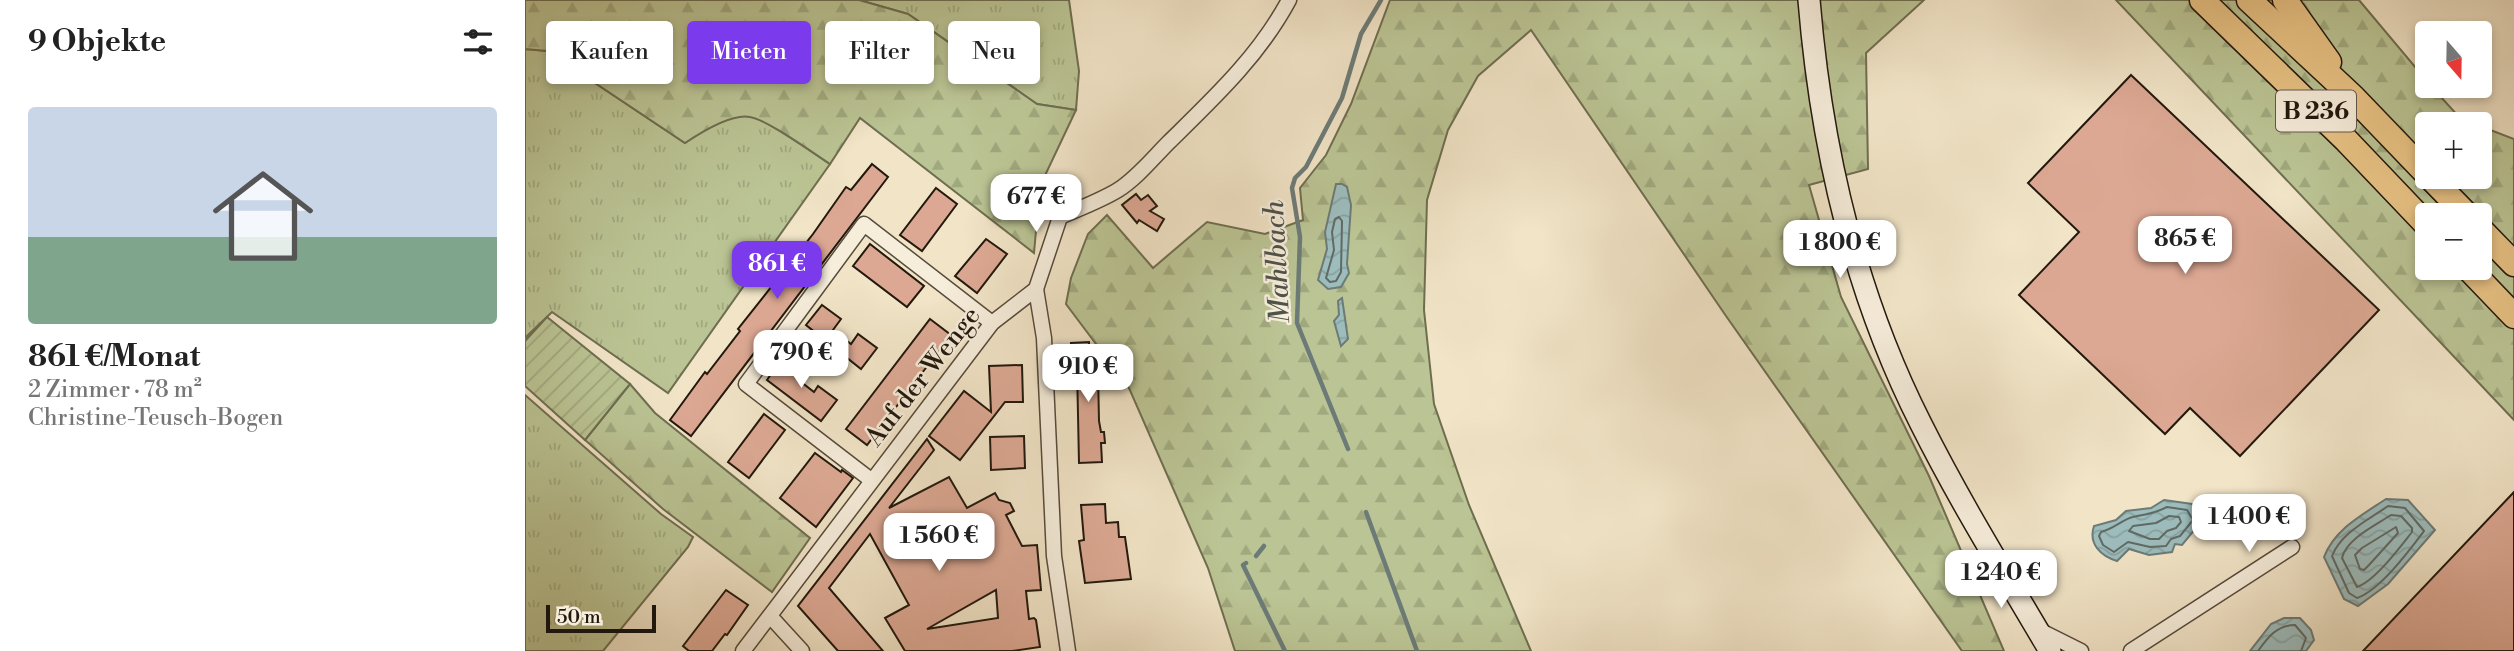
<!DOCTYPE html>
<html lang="de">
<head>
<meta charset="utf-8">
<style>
  body { margin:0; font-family:"Libre Bodoni",serif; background:#f2f2f2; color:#222; height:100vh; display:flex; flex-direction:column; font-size:26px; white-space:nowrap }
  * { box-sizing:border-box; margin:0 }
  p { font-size:23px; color:#767676 }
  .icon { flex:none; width:38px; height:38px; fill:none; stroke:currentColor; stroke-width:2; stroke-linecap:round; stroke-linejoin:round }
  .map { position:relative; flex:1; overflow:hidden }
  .panel { display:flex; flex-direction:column; background:#fff; width:525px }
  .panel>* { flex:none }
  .banner { position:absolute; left:21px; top:21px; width:665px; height:63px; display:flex; gap:14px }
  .needle { width:46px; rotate:160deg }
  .fabs { position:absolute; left:1890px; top:21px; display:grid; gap:14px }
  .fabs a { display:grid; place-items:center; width:77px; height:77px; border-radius:7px; background:#fff; box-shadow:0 4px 10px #0003; font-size:35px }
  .scale { position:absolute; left:21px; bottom:18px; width:110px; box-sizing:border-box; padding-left:7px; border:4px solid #22180d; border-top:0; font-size:19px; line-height:24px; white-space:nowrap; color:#22180d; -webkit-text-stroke:5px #f6eddb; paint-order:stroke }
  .price { position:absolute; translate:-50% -60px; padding:0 16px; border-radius:14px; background:#fff; color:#222; font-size:23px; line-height:46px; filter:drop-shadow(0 2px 4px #0008) }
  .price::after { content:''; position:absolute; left:50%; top:42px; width:21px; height:16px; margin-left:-10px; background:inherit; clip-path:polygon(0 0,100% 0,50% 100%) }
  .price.active { background:#7c3aed; color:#fff }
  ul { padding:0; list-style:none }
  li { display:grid; align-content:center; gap:14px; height:371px; padding:0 28px }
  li+li { border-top:2px solid #e0e0e0 }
  li span { display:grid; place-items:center; height:217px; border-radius:7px; color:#555 }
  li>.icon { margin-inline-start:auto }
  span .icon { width:126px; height:126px; fill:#fffc; stroke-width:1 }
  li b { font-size:30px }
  h2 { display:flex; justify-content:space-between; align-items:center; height:84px; padding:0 28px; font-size:30px }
  .tag { padding:0 24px; border-radius:7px; background:#fff; box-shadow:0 4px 10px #0003; font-size:24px; line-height:63px }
  .tag.active { background:#7c3aed; color:#fff }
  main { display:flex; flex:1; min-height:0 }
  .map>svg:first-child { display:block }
  .grass { fill:url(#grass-tufts); stroke:#6e6e50; stroke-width:2 }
  .forest { fill:url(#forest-firs); stroke:#6e6e50; stroke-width:2; fill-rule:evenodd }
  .garden { fill:url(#garden-furrows); stroke:#6e6e50; stroke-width:2 }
  .water { fill:url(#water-waves); stroke:#6c7b77; stroke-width:2 }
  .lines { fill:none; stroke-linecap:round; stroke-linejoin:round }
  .shore { stroke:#606a65; stroke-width:2 }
  .stream { stroke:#6c7b77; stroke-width:4.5 }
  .building { fill:#dca893; stroke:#22180d; stroke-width:2; fill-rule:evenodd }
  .minor-casing { stroke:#564b3c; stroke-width:17 }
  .secondary-casing { stroke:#22180d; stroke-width:24 }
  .trunk-casing { stroke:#22180d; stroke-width:27 }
  .minor { stroke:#f6eddb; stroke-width:14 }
  .secondary { stroke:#f6eddb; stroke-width:21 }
  .trunk { stroke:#e8c284; stroke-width:24 }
  .labels { text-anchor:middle; stroke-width:5; stroke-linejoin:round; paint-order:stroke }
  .shield { fill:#f6eddb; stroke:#62584b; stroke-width:2 }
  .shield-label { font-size:24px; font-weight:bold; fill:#22180d }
  .street-label { font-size:26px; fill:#22180d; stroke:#f6eddb }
  .water-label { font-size:28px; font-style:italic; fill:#4d524b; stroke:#f6eddb }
</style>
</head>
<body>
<main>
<section class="panel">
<h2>9 Objekte<svg class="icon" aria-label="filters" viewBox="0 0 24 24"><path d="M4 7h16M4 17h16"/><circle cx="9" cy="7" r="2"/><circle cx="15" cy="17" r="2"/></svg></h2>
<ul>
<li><span style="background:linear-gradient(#c9d6e8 60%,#7fa58c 0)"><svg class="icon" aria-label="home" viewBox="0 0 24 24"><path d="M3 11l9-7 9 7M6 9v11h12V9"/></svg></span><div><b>861 €/Monat</b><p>2 Zimmer · 78 m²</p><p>Christine-Teusch-Bogen</p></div></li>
</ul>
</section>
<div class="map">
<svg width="1989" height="651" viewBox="0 0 1989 651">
  <defs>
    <pattern id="grass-tufts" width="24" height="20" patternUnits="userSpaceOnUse" patternTransform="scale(1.75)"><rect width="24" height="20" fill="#bbc494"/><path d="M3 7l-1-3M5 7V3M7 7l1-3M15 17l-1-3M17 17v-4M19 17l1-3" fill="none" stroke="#a0a87e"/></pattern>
    <pattern id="forest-firs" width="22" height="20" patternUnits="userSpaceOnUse" patternTransform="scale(1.75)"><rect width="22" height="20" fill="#bbc494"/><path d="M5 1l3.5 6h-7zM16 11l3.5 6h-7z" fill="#a0a87e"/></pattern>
    <pattern id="garden-furrows" width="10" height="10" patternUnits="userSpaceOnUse" patternTransform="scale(1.75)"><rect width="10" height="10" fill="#bbc494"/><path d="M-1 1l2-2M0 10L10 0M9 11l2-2" fill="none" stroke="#a0a87e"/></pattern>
    <pattern id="water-waves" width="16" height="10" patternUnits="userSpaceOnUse" patternTransform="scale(1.75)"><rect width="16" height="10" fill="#9dbdbd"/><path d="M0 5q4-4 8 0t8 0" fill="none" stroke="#87a2a1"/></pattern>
  </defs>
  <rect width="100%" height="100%" fill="#f1e4c7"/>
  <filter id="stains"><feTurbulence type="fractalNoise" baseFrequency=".00286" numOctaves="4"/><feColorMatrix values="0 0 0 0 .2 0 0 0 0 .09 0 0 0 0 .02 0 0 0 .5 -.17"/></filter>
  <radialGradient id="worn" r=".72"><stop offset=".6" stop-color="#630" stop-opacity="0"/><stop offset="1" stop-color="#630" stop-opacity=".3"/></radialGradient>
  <g class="grass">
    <polygon points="334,0 544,0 554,71 551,110 512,104 383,14"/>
    <path d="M0,49L22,51L160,143C174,133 206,113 225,116C243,120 288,153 305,164L143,393L27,312L0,338Z"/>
    <polygon points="0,395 136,514 168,537 163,547 78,651 0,651"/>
  </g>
  <g class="forest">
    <path d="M0,0H334L383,14L512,104L551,110L515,186L509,253L335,118L305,164C288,153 243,120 225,117C206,113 175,133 160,143L22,51L0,49Z"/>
    <polygon points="865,0 1399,0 1341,53 1343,169 1284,185 1316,297 1404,476 1479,651 1437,651 1201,316 1006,30 953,76 923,130 902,200 899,310 909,404 944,505 1006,651 710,651 683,568 604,388 541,304 546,278 563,234 582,215 628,268 682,222 740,234 778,220 775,188 801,155 826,104"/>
    <path d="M1591,0H1834L1902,81V86H1906L1934,117L1951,124H1902V177H1955V126L1989,139V420ZM1902,215H1955V268H1902Z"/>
    <polygon points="105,384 130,413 285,538 247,592 138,509 60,440"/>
  </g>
  <polygon class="garden" points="22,317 105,384 60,440 0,386 0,341"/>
  <g class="water">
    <polygon points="811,184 817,184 822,187 826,205 822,264 824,273 816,287 803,289 793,280 802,249 800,232"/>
    <polygon points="817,298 823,339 816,346 809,321 814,315 813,301"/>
    <path d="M1861,499L1883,500L1910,530L1863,584L1833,606L1819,599L1799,557C1810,529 1837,515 1861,499Z"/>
    <path d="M1639,500L1667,504L1673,512L1676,522L1657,545L1650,544L1647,552L1624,555L1604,549L1592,561C1576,556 1563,544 1569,526L1591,520L1601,511L1626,508Z"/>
    <polygon points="1759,618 1775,618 1786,630 1789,640 1781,651 1725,651 1746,624"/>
  </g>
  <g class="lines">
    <g class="shore">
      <polygon points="814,217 817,221 816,272 811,281 805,282 801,278 809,250 807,232 810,219"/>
      <path d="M1863,506L1880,508L1899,531C1884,551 1855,590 1832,598L1824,593L1807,556C1816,533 1843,520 1863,506Z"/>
      <path d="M1642,507L1662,510L1668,520L1655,536L1646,539L1641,546L1625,547L1603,542L1589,552L1578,545L1574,536L1576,532C1589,529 1598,519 1608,517C1623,513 1627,515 1642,507Z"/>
      <path d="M1866,515L1876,516L1887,528V532C1875,547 1850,581 1832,587L1817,558C1821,539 1851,525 1866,515Z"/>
      <polygon points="1644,516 1654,517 1656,522 1651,528 1642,531 1634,539 1625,539 1604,531 1608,526 1631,523"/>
      <polygon points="1871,527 1873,533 1844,565 1839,570 1835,569 1830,555 1837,548"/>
      <path d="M1733,651C1743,637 1752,625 1770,625L1781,638L1776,651"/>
    </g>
    <g class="stream">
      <polyline points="823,449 772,323 775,237 767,188 770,178 781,167 817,98 836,34 856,0"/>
      <polyline points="841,512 892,651"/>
      <polyline points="731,556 739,546"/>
      <polyline points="721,563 718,565 760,651"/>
    </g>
  </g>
  <g class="building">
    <polygon points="1606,75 1854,310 1715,456 1665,408 1640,434 1494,295 1554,232 1503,183"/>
    <polygon points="347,164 363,177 166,436 145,420 180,372 182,374 215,331 213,329 288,234 321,187 326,190"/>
    <polygon points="411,188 432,204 397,251 375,235"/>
    <polygon points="611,194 616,200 623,195 632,206 625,211 639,219 632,231 614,220 612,223 597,205"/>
    <polygon points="461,239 482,254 452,293 430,276"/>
    <polygon points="345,244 399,286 382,307 328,266"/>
    <polygon points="297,305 316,319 308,330 326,344 333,334 352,348 336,369 281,325"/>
    <polygon points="405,319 426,335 342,445 321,429"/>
    <polygon points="564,342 564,361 580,361 580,373 573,373 574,421 576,432 579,432 580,443 576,443 577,462 554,463 552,367 547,367 546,343"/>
    <polygon points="257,358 276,372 271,378 289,392 293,386 312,400 296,421 242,380"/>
    <polygon points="497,365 498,402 480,402 435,460 404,436 439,391 466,412 464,366"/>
    <polygon points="239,414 260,430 224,478 203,462"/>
    <polygon points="499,436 500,468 466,470 465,437"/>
    <path d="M402,439L409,450L364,508L424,477L442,508L470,493L474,500L485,503L489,511L481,515L497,546L512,545L516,590L501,591L504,619L509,618L511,620L515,647L487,651H380L360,618L384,605L345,534L304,588L358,651H313L273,606ZM471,590L473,618L402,629Z"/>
    <polygon points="290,453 316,472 317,470 328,478 291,527 255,498"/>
    <polygon points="1989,492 1989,651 1838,651"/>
    <polygon points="580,504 581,523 593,522 594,537 600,537 606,579 560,583 554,541 559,540 556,505"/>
    <polygon points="201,590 223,605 202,635 200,634 187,651 164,651 158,646"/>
  </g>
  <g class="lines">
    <defs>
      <g id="minor">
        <polyline points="511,289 519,338 529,556 543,651"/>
        <polyline points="346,480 221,384 339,224 467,323"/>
        <polyline points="245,616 277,651"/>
        <polyline points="1514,630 1556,651"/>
        <path d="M218,651L467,323L511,289L535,217C555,208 575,201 593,190C612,178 628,158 644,142C689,98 734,56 764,0"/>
        <polyline points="1606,651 1767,547"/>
      </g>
      <path id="secondary" d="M1284,0C1296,147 1329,292 1396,424C1435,502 1481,576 1525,651"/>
      <g id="trunk">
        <polyline points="1677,0 1821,140 1902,225"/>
        <polyline points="1724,0 1828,97 1902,174"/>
        <polyline points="1760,0 1804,62"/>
        <polyline points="1905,177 1942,215"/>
        <polyline points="1955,229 1989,264"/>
        <polyline points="1943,268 1989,316"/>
      </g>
    </defs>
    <use href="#minor" class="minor-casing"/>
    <use href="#secondary" class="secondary-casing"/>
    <use href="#trunk" class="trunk-casing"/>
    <use href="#minor" class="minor"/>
    <use href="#secondary" class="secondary"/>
    <use href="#trunk" class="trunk"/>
  </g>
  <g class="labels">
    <rect class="shield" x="1751" y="90.5" width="80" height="41" rx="5"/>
    <g class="shield-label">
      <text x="1791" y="119">B 236</text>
    </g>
    <g class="street-label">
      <text transform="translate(397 376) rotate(-52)" y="9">Auf der Wenge</text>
    </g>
    <g class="water-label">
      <text transform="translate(751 262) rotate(-93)" y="10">Mahlbach</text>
    </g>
  </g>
  <rect width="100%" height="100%" filter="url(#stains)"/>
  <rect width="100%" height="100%" fill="url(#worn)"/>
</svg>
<div class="fabs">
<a><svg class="needle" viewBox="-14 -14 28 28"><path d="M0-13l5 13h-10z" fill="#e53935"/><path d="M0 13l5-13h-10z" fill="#767676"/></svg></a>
<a>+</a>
<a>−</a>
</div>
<div class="scale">50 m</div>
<b class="price" style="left:511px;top:234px">677 €</b>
<b class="price" style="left:1660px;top:276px">865 €</b>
<b class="price" style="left:1315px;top:280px">1 800 €</b>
<b class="price active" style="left:252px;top:301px">861 €</b>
<b class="price" style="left:276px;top:390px">790 €</b>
<b class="price" style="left:563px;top:404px">910 €</b>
<b class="price" style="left:1724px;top:554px">1 400 €</b>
<b class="price" style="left:414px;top:573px">1 560 €</b>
<b class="price" style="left:1476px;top:610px">1 240 €</b>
<div class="banner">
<a class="tag">Kaufen</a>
<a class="tag active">Mieten</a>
<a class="tag">Filter</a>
<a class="tag">Neu</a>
</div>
</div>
</main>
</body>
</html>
